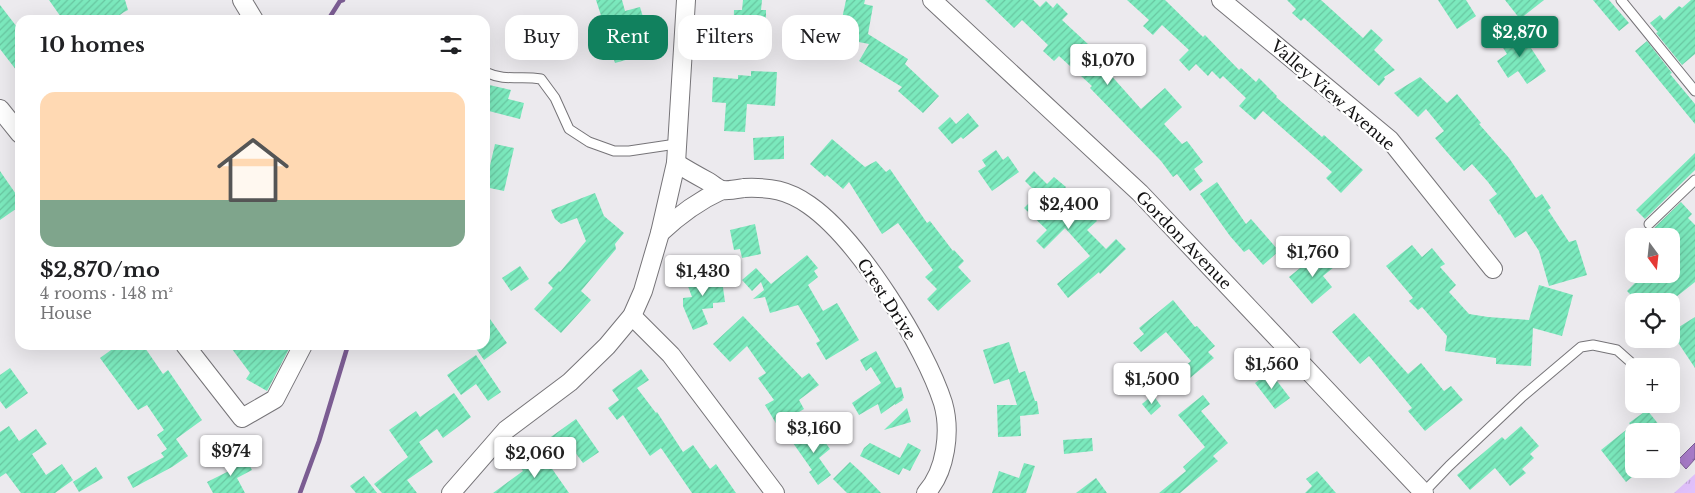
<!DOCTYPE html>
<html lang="en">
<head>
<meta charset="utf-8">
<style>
  body { margin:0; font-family:"Libre Baskerville",serif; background:#f2f2f2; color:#202124; height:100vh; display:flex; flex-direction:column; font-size:19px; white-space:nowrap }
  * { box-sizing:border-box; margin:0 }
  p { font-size:16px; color:#757577 }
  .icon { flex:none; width:28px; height:28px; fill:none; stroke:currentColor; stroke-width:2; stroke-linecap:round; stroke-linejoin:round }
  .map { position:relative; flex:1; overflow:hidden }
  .panel { position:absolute; left:15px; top:15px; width:475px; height:335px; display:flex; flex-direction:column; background:#fff; border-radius:15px; box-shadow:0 5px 20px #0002 }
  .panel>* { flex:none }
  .guide { position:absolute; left:505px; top:15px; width:475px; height:45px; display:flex; gap:10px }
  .needle { width:32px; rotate:165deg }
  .buttons { position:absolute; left:1625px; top:228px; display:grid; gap:10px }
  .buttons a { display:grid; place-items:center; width:55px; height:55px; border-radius:10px; background:#fff; box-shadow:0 5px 20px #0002; font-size:25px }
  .price { position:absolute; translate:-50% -42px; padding:0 11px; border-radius:5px; background:#fff; color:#222; font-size:16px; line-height:32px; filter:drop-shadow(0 1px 2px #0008) }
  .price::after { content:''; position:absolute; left:50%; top:30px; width:15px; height:11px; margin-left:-8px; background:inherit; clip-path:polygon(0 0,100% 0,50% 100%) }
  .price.on { background:#11815e; color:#fff }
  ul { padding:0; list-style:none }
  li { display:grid; align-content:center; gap:10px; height:265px; padding:0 25px }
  li span { display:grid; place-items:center; height:155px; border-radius:15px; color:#555 }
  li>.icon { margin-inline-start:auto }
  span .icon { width:90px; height:90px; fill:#fffc; stroke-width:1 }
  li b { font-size:21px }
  h2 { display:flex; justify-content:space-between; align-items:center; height:60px; padding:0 25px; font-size:21px }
  .tag { padding:0 18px; border-radius:15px; background:#fff; box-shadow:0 5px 20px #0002; font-size:18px; line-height:45px }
  .tag.on { background:#11815e; color:#fff }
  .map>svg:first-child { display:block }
  .grass { fill:url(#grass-tufts) }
  .water { fill:url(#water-ripples); stroke:#7b5c92 }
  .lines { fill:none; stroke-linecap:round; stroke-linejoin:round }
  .stream { stroke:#7b5c92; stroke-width:4.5 }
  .building { fill:url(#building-hatch) }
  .lane-casing { stroke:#767478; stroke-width:11 }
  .street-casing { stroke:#767478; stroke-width:20 }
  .lane { stroke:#fff; stroke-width:9 }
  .street { stroke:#fff; stroke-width:18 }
  .labels { text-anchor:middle; stroke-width:4.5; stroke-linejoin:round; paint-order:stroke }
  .street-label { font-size:16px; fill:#121112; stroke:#fff }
</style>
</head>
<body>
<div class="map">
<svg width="1695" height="493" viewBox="0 0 1695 493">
  <defs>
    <pattern id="grass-tufts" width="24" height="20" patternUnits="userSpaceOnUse" patternTransform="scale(1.25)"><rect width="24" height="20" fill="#e0c0fa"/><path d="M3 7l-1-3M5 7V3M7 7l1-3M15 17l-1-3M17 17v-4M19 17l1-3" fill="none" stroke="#bfa4d5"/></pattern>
    <pattern id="water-ripples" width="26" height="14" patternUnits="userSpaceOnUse" patternTransform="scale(1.25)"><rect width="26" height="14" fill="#a87cc9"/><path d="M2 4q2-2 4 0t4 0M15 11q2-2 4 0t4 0" fill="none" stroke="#8764a2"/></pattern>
    <pattern id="building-hatch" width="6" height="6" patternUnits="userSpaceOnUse" patternTransform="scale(1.25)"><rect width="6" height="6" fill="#7be9bd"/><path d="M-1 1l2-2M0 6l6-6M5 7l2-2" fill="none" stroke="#69c7a1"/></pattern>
  </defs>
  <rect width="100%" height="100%" fill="#eceaee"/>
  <polygon class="grass" points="1695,474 1695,493 1674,493"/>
  <polygon class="water" points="1695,443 1695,459 1686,469 1678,460"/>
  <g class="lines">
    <g class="stream">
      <polyline points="328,20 340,1 343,0"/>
      <polyline points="300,493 319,441 348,345"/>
    </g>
  </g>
  <g class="building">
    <polygon points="49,0 125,0 128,10 124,12 113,20 63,20"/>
    <polygon points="596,0 622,0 625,11 640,7 647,30 633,35 640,56 615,63 610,47 605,49 599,30 605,28"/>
    <polygon points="743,0 762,0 761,10 766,10 766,29 759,29 759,53 731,53 731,41 733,41 734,10 742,10"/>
    <polygon points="846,0 865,0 864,4 873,6 868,34 908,59 905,64 939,96 923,113 898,91 902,87 859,61 869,44 838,38"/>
    <polygon points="985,0 1033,0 1040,7 1046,1 1053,8 1057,3 1068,14 1062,20 1089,45 1083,51 1108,72 1141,109 1165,88 1182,107 1164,124 1182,144 1187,141 1203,162 1194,169 1203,181 1190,191 1177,174 1173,177 1161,161 1090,88 1092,86 1059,56 1054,61 1043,51 1048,45 1022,20 1014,28"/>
    <polygon points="1127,0 1165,0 1203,37 1205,35 1239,70 1241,68 1256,82 1259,78 1277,96 1276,97 1322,137 1324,135 1363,170 1341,193 1326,178 1332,172 1263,111 1255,120 1239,106 1246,98 1223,76 1220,79 1212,71 1208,76 1196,64 1189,71 1179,60 1189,50 1162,25 1153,35 1143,26 1149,20"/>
    <polygon points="1287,0 1321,0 1363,38 1371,29 1383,40 1374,50 1395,70 1384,77 1385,79 1379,86 1304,18 1301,21 1292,13 1296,9"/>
    <polygon points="1438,0 1466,0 1476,16 1457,29"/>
    <polygon points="1505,0 1544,0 1520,19"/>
    <polygon points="1593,0 1609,0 1629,23 1619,31"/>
    <polygon points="1691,0 1695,0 1695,54 1682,65 1656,33 1658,32 1650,23 1660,15 1664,20 1679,6 1682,8"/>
    <polygon points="0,5 20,31 20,75 0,49"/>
    <polygon points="1518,28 1546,71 1527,84 1518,71 1508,78 1497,61 1507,54 1498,40"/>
    <polygon points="1647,41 1672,73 1670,74 1695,104 1695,124 1635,51"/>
    <polygon points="751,71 777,72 775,106 747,104 745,132 724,131 726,103 712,102 713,77 738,79 738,75 751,76"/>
    <polygon points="1420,77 1447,103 1457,94 1481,123 1479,124 1509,158 1536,198 1542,194 1551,208 1548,210 1569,242 1576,240 1587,275 1549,286 1539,251 1526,231 1515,238 1500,214 1499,215 1489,200 1497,194 1488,182 1472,164 1464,171 1446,151 1435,138 1444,131 1426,109 1418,117 1394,93"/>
    <polygon points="485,84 511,90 508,99 524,103 520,119 485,110"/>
    <polygon points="968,113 979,126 963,139 961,137 952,144 938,128 950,117 956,124"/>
    <polygon points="784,136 784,159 754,160 753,138"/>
    <polygon points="832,139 865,167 876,161 886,172 890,169 927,223 930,221 953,251 954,250 964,261 958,267 971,281 938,311 927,299 937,289 925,277 933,270 898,223 882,234 849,182 843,189 827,175 825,177 810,164"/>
    <polygon points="495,144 514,148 504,191 485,187"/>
    <polygon points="996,150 1003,160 1008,156 1019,172 992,191 978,171 986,166 982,160"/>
    <polygon points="1695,153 1695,170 1645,219 1636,210"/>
    <polygon points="0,171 20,200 20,206 0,220"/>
    <polygon points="1034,171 1047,184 1054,177 1066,187 1063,191 1079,205 1081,203 1097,221 1087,230 1106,249 1116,239 1126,249 1100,274 1099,272 1068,298 1057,284 1090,256 1065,228 1044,249 1036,241 1047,230 1024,208 1038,194 1025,181"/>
    <polygon points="1217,182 1246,224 1251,219 1279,251 1263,265 1249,249 1244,252 1230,236 1200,194"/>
    <polygon points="595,193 604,216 624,233 615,244 616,249 581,291 591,300 561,333 534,309 553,288 548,283 559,271 560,272 586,241 577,218 561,224 555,219 551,210"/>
    <polygon points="1681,202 1692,214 1688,218 1695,225 1695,282 1671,301 1637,301 1627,291 1644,274 1671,274 1671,236 1649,236 1656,230 1654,228"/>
    <polygon points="755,224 761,254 742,258 740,249 734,250 730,230"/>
    <polygon points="1412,245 1422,257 1432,248 1445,264 1440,267 1456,285 1449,292 1469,314 1488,317 1529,320 1539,285 1573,295 1562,336 1533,328 1531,366 1496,364 1496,358 1445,351 1447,336 1422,307 1418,310 1409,301 1413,298 1386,266"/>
    <polygon points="1321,251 1334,267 1323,276 1332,287 1312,304 1289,277"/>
    <polygon points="807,255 818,268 814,271 818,277 808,285 823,311 837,303 859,340 826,360 816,343 820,341 798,305 770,313 765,297 753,299 764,290 761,282 752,291 742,280 756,268 771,284"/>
    <polygon points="520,266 529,279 511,291 502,278"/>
    <polygon points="719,271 722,280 725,302 713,303 713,308 702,309 708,324 693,330 683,306 683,298 692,297 685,278 698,277 712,272"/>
    <polygon points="1173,300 1195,327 1197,326 1215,346 1208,352 1214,358 1184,383 1176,374 1191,361 1166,332 1141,352 1133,343 1144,334 1139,328"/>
    <polygon points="485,312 507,343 484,360 475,347 478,345 485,345"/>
    <polygon points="1354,313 1408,374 1421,363 1444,391 1451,386 1463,400 1425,431 1408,411 1412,408 1369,356 1360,364 1332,332"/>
    <polygon points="743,316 802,378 809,373 819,385 799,400 804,409 777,425 765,405 774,400 758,378 766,373 747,346 730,362 713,344"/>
    <polygon points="1695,317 1695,368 1671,332"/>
    <polygon points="1009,342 1019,373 1025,371 1035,401 1037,401 1039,414 1020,416 1021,436 998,437 997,405 1017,405 1009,379 994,384 983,350"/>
    <polygon points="118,345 143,345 163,374 168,370 202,420 176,439 188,456 172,467 133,488 127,477 164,457 161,453 167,449 157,435 164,430 147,405 138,410 100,358"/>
    <polygon points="229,345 291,345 267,391 246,379 250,373"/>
    <polygon points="876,351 896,388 901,387 904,398 902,399 903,400 895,405 895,404 881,414 878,404 859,415 852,403 881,383 871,367 866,371 860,360"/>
    <polygon points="476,355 501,392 488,401 476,384 461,395 447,375"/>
    <polygon points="10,368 28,393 6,409 0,401 0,375"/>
    <polygon points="641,369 649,380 637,388 656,413 657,412 683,452 693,445 710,469 716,464 736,493 692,493 661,448 650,456 623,415 617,420 608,408 619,400 612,390"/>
    <polygon points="1270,372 1290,398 1275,409 1255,383"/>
    <polygon points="454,393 471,417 443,438 437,429 419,442 433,462 407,480 417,493 382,493 374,484 408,457 389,430 416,411 420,417"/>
    <polygon points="1153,395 1161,406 1151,415 1142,404"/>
    <polygon points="1203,395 1210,404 1201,411 1228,443 1213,456 1218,461 1180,493 1159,493 1186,471 1183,467 1205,447 1178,415"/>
    <polygon points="907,408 911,422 884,430"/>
    <polygon points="1647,410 1664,431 1635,431 1634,429 1634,469 1637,473 1626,482 1601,450 1631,426 1629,423"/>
    <polygon points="576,419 599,452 583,463 569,444 557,452 548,439"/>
    <polygon points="9,426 19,441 36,429 47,444 32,454 46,475 62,464 73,480 55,493 21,493 6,473 0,477 0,432"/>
    <polygon points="1521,426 1539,446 1530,454 1534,458 1522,469 1526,473 1510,486 1495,468 1470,490 1457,475 1502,437 1505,440"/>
    <polygon points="815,428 830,449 819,458 831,475 818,485 809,472 812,470 793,443"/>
    <polygon points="1092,438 1093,451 1064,454 1063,440"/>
    <polygon points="870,443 900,458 908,443 921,450 910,471 903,468 899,475 860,456 864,448"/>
    <polygon points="243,453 252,470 237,478 245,493 213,493 207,482 229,471 225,462"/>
    <polygon points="541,453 569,493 493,493 523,471 520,467"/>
    <polygon points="850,462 861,472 881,493 847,493 833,479"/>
    <polygon points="1024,463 1035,466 1026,493 992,493 999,471 1019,478"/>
    <polygon points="96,467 103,478 79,492 73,482"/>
    <polygon points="1317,471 1336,493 1305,493 1312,486 1306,479"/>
    <polygon points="364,476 377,493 356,493 350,486"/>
    <polygon points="1096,478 1107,493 1076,493"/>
  </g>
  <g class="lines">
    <defs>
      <g id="lane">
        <polyline points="1621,0 1695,91"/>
        <path d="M485,72C507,82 519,75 541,79L555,98L569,129L589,142L614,151H629L676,144"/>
        <polyline points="1649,224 1695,180"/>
        <polyline points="1423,493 1449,466 1523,396 1581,347 1593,345 1617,350 1635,366"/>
      </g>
      <g id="street">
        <polyline points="242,0 254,20"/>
        <polyline points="932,0 1140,193 1424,493"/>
        <polyline points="1221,0 1390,140 1493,269"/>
        <polyline points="0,109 20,134"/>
        <path d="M676,163C687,170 698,176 709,182C712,184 718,189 722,190C728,191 738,189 744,188C770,187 788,190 809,205C858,239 925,346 943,403C951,431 946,471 926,493"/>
        <path d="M660,233C679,215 698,201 722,190"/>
        <polyline points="632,316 671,355 775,493"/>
        <polyline points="185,345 242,418 275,399 303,345"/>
        <polyline points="451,493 506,430 570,382 607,346 632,316 643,291 660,233 676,163 686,0"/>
      </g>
    </defs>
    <use href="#lane" class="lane-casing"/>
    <use href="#street" class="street-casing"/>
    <use href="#lane" class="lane"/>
    <use href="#street" class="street"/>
  </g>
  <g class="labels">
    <g class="street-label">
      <text transform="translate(1333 95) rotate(41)" y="6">Valley View Avenue</text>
      <text transform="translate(1184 240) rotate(46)" y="6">Gordon Avenue</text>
      <text transform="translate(887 299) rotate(57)" y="6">Crest Drive</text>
    </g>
  </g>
</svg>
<div class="buttons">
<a><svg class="needle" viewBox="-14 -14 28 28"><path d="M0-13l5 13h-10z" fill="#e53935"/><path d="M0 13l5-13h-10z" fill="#757577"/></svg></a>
<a><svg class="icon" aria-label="locate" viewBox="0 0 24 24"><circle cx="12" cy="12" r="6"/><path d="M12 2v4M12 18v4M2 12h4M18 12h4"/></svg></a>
<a>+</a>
<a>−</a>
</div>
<b class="price on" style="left:1520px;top:58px">$2,870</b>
<b class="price" style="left:1108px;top:86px">$1,070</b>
<b class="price" style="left:1069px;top:230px">$2,400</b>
<b class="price" style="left:1313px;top:278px">$1,760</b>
<b class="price" style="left:703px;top:297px">$1,430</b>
<b class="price" style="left:1272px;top:390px">$1,560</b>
<b class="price" style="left:1152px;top:405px">$1,500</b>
<b class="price" style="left:814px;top:454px">$3,160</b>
<b class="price" style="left:231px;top:477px">$974</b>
<b class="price" style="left:535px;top:479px">$2,060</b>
<div class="guide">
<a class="tag">Buy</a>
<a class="tag on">Rent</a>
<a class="tag">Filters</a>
<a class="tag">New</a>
</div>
<section class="panel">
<h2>10 homes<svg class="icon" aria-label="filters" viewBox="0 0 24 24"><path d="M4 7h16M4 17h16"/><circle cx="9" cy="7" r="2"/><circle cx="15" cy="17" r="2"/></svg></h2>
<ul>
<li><span style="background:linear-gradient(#ffd9b3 70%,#7fa58c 0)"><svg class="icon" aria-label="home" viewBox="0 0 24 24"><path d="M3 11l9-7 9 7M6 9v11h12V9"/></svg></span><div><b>$2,870/mo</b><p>4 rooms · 148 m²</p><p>House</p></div></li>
</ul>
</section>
</div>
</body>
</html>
